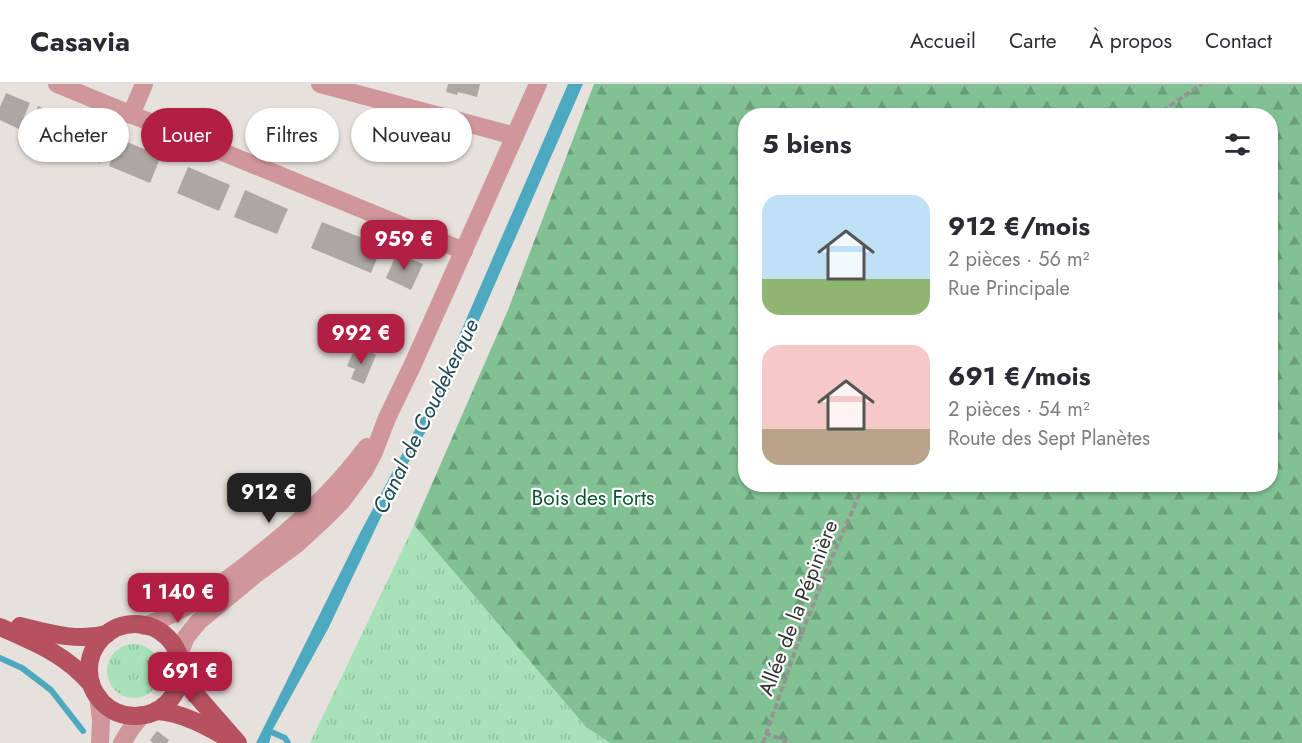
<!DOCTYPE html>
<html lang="fr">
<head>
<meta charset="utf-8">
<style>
  body { margin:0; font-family:Jost,sans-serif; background:#f2f2f3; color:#2b2b33; height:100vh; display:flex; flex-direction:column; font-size:22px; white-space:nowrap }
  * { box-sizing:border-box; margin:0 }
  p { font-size:20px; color:#7c7c81 }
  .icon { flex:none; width:33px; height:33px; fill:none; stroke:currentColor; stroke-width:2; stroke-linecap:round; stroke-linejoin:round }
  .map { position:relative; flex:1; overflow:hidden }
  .details { position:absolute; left:738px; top:24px; width:540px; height:384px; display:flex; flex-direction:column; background:#fff; border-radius:24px; box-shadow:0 2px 4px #0004 }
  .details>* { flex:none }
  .top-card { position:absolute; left:18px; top:24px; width:570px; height:54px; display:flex; gap:12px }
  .price { position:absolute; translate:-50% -51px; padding:0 14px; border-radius:12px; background:#b11f44; color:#fff; font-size:20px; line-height:39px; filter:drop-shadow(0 2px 3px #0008) }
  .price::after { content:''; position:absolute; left:50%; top:36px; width:18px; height:14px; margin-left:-9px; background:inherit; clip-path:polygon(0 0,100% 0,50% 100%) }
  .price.current { background:#222; color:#fff }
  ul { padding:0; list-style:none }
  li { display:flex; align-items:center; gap:18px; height:150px; padding:0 24px }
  li span { display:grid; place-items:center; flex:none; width:168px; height:120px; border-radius:18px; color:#555 }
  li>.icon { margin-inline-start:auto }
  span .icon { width:72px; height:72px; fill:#fffc; stroke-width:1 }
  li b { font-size:26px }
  h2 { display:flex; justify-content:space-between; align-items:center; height:72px; padding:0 24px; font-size:26px }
  .pill { padding:0 21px; border-radius:27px; background:#fff; box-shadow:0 2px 4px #0004; font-size:21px; line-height:54px }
  .pill.current { background:#b11f44; color:#fff }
  header { display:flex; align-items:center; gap:36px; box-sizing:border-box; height:84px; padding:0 30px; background:#fff; border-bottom:2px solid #e1e1e2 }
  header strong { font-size:28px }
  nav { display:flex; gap:33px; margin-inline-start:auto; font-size:21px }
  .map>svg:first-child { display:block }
  .grass { fill:url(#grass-tufts) }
  .forest { fill:url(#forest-firs); fill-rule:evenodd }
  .water { fill:#4ca9bf }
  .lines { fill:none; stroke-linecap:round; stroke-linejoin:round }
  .stream { stroke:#4ca9bf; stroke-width:6 }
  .building { fill:#ada7a4 }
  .path { stroke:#989391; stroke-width:4; stroke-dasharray:6 3; stroke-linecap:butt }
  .minor { stroke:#d0979b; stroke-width:18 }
  .major { stroke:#b65260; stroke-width:18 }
  .labels { text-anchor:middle; stroke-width:4.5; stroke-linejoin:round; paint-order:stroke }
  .park-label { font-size:21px; fill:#06552c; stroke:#fff }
  .street-label { font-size:21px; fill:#343130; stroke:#fff }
  .water-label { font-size:22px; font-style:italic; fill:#1f4953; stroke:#fff }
</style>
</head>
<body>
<header>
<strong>Casavia</strong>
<nav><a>Accueil</a><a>Carte</a><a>À propos</a><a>Contact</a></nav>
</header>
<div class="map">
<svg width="1302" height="659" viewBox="0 0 1302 659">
  <defs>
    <pattern id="grass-tufts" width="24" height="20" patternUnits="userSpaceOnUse" patternTransform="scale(1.5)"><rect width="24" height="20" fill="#a7e2b8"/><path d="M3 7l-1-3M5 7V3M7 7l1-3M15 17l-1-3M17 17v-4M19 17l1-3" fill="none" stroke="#90c29e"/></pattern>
    <pattern id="forest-firs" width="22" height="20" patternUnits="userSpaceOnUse" patternTransform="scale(1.5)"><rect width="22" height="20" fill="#81c194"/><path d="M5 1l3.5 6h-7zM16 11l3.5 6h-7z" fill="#6a9d79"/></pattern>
  </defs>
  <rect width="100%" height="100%" fill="#e7e1dd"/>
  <g class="grass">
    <polygon points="414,441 586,643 610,659 310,659"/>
    <circle cx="134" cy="587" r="27"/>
  </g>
  <path class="forest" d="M594,0H1302V659H610L586,643L414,441L508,226ZM746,32H1270V400H746Z"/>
  <polygon class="water" points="568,0 583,0 447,309 397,399 329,543 273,645 269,659 256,659 360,449 433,312"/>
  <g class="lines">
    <g class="stream">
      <polyline points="0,574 22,584 51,606 83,647"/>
      <polyline points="269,647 285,654 288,659"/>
    </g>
  </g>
  <g class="building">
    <polygon points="448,0 480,0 477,13 458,8 457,11 446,8"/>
    <polygon points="6,9 30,19 19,45 0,36 0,23"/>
    <polygon points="38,22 66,34 68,31 77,34 64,67 50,62 52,58 28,48"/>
    <polygon points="86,42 111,53 100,79 75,68"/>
    <polygon points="120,55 161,72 150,99 109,82"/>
    <polygon points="188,83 230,101 219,127 177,109"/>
    <polygon points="245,106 288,125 277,150 234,133"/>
    <polygon points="322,138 382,162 371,189 311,164"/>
    <polygon points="397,169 423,180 411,206 386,194"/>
    <polygon points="355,264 362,267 363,265 376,271 364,300 351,295 355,285 347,282"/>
    <polygon points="157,647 169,656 167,659 153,659 150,656"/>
  </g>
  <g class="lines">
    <g class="path">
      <polyline points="1155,32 1202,0"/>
      <polyline points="765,649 791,659"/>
      <polyline points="763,659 795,567 829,480 864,400"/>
    </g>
    <g class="minor">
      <polyline points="57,0 464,167"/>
      <polyline points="320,0 515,52"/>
      <polyline points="131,31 144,0"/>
      <path d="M144,542C182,529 215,505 246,481C292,445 332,410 367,363"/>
      <polyline points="178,573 186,553 199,537 256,490 297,460 324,435 342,417 364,387 374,368 387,334 413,280 538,0"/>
      <polyline points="98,612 101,636 100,659"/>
      <polyline points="122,659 130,646 142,631"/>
    </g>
    <g class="major">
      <circle cx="135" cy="586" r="46"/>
      <path d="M20,542C48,549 78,558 107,550"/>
      <path d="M0,543C36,559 65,570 91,600"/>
      <polyline points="181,586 190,604 238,659"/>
      <path d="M156,627C182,628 208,643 229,655"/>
    </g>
  </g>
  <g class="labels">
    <g class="park-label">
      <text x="593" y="421">Bois des Forts</text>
    </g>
    <g class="street-label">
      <text transform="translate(798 524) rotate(-69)" y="7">Allée de la Pépinière</text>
    </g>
    <g class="water-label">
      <text transform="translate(425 332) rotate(-64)" y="8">Canal de Coudekerque</text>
    </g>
  </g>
</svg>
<b class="price" style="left:404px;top:187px">959 €</b>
<b class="price" style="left:361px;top:281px">992 €</b>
<b class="price current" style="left:269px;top:440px">912 €</b>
<b class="price" style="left:178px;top:540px">1 140 €</b>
<b class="price" style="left:190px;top:619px">691 €</b>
<div class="top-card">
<a class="pill">Acheter</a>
<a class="pill current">Louer</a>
<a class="pill">Filtres</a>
<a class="pill">Nouveau</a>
</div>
<section class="details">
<h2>5 biens<svg class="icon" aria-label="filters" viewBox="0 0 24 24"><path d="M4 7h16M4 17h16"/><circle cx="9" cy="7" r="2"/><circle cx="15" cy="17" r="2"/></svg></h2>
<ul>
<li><span style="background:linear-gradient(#bfe0f5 70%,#8fb573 0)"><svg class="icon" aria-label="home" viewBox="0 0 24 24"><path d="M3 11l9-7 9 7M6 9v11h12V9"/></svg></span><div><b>912 €/mois</b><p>2 pièces · 56 m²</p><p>Rue Principale</p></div></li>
<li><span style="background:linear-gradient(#f6c9c9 70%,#b9a48a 0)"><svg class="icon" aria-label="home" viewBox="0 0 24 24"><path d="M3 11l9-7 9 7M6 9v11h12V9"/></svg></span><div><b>691 €/mois</b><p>2 pièces · 54 m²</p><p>Route des Sept Planètes</p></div></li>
</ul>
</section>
</div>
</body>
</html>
